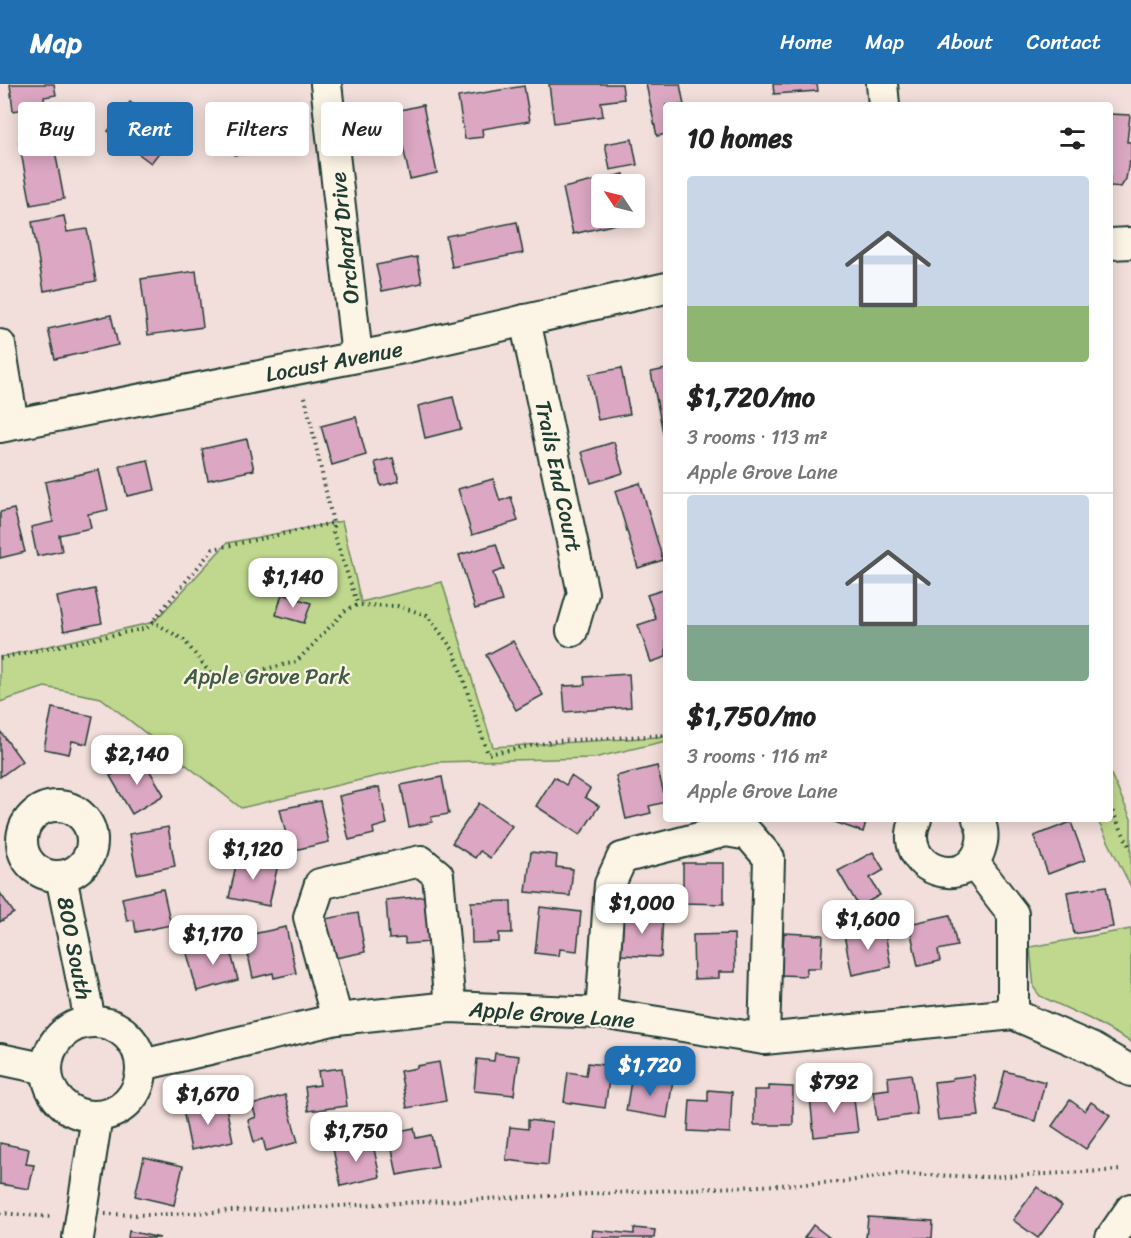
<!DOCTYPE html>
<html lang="en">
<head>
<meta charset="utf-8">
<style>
  body { margin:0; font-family:Sriracha,sans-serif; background:#f2f2f2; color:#222; height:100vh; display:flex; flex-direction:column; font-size:22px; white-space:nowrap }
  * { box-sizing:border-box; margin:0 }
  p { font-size:20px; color:#767676 }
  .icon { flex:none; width:33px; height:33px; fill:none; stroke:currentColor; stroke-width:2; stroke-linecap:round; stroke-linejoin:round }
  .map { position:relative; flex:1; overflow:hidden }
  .details { position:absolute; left:663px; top:18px; width:450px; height:720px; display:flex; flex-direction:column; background:#fff; border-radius:6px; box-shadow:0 3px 15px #0003 }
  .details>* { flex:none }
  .top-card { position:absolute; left:18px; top:18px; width:555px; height:54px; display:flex; gap:12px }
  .needle { width:39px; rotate:305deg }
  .controls { position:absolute; left:591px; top:90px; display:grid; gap:12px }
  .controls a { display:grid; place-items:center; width:54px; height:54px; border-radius:6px; background:#fff; box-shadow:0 3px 15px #0003; font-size:30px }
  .price { position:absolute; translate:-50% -51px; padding:0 14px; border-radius:12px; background:#fff; color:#222; font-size:20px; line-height:39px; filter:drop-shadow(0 2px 3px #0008) }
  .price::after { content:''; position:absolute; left:50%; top:36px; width:18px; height:14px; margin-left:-9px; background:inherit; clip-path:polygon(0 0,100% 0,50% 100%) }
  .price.current { background:#1f6fb2; color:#fff }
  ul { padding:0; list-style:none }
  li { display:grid; align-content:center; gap:12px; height:318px; padding:0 24px }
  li+li { border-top:2px solid #e0e0e0 }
  li span { display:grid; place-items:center; height:186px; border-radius:6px; color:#555 }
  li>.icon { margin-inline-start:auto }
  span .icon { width:108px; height:108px; fill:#fffc; stroke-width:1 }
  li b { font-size:26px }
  h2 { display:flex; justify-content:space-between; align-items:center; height:72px; padding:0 24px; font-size:26px }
  .chip { padding:0 21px; border-radius:6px; background:#fff; box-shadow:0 3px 15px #0003; font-size:21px; line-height:54px }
  .chip.current { background:#1f6fb2; color:#fff }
  header { display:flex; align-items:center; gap:36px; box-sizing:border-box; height:84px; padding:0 30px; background:#1f6fb2; color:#fff }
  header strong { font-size:28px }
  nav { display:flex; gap:33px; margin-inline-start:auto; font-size:21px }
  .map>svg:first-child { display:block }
  .green { fill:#bfd88e; stroke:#6f8a61; stroke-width:1.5 }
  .building { fill:#dba7c2; stroke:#1f3d34; stroke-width:1.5 }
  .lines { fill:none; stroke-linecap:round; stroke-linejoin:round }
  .minor-casing { stroke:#1f3d34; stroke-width:34 }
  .path { stroke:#1f3d34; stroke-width:4; stroke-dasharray:1.5 4.5; stroke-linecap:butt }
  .minor { stroke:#fcf5e5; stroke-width:30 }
  .labels { text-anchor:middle; stroke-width:4.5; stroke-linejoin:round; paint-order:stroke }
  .street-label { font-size:22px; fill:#1f3d34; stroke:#fcf5e5 }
  .park-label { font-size:22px; fill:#3f5c46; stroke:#fcf5e5 }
</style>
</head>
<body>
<header>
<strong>Map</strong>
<nav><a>Home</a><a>Map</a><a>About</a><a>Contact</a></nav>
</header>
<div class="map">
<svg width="1131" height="1154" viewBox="0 0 1131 1154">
  <rect width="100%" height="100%" fill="#f2deda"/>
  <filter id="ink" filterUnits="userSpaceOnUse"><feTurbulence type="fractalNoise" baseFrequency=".0167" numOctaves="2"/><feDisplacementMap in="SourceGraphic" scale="12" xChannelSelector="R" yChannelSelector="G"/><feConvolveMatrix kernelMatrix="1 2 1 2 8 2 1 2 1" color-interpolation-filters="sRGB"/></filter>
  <g filter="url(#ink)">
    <g class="green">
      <polygon points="342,437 361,518 442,498 493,663 658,653 666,651 666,657 594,674 437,678 241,724 101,614 45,603 0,618 0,573 154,538 227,459"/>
      <polygon points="1110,688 1131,735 1131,803 1097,735 1110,735"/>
      <polygon points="1131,845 1131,958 1090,935 1040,912 1034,904 1030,863"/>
    </g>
    <g class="building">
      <polygon points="10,0 54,0 56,11 44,13 45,22 13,27"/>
      <polygon points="549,0 622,0 624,15 601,18 603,32 554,39"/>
      <polygon points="646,0 680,0 684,21 666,21 666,50 657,52"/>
      <polygon points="773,0 817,0 818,7 774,10"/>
      <polygon points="524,2 530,37 482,45 483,53 465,55 458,13"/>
      <polygon points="130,18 152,34 157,28 178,44 151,79 108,47"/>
      <polygon points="269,21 271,69 235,71 233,23"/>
      <polygon points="423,21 437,89 410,95 402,58 379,62 373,32"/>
      <polygon points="1110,30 1130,31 1127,58 1131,58 1131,78 1129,78 1126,95 1121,103 1110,102"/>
      <polygon points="52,51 64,115 31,121 19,58"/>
      <polygon points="632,55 637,81 610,86 605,60"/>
      <polygon points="624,90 627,100 602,100 602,134 634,134 634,136 573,150 563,104"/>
      <polygon points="64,132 67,148 87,145 96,197 44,207 32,138"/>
      <polygon points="517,138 523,169 452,183 446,152"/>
      <polygon points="417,173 422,199 382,207 376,181"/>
      <polygon points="196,187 203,243 148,251 141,195"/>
      <polygon points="111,231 118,261 55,275 48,245"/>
      <polygon points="621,284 630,330 598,336 589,290"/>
      <polygon points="666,285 666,348 663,349 651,288"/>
      <polygon points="453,313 461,345 425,354 418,322"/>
      <polygon points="356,333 366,371 332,381 321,342"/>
      <polygon points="247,355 254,386 208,396 202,365"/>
      <polygon points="614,358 623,389 591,399 582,368"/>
      <polygon points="393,374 399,397 381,402 375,378"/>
      <polygon points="148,376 155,406 127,412 120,382"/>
      <polygon points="99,386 108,426 88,430 91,444 59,451 62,467 37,472 31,443 53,438 45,398"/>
      <polygon points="493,395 500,417 511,413 518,437 472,451 458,405"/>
      <polygon points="640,399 663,476 638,484 615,407"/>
      <polygon points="14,425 25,468 0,474 0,428"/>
      <polygon points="496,460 504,485 493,489 502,517 475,525 459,471"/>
      <polygon points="95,505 102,539 64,547 57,513"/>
      <polygon points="666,505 666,573 651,578 638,541 656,535 647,511"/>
      <polygon points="282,510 311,519 304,539 276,531"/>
      <polygon points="513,557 543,611 516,626 486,571"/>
      <polygon points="629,590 631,623 565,628 563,602 585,601 584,593"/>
      <polygon points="52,624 93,632 87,660 72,657 69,670 44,665"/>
      <polygon points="0,647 22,677 0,693"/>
      <polygon points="142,674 164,711 132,730 110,692"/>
      <polygon points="657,682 666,718 649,722 651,729 626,735 616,692"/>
      <polygon points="571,692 590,705 585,713 599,722 580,751 536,722 554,693 566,701"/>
      <polygon points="442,693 449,730 431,733 432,738 409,743 401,701"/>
      <polygon points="379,703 387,740 373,744 374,750 349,756 339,712"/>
      <polygon points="320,717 329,758 290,767 280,725"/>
      <polygon points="479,719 512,742 490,774 480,767 475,774 452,759"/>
      <polygon points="826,735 867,735 863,748"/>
      <polygon points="1071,738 1085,776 1048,790 1034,752"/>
      <polygon points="168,743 175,782 137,790 129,750"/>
      <polygon points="531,768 557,771 556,783 573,785 570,812 526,808"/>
      <polygon points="873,768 884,786 870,794 880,811 859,823 838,787"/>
      <polygon points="238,771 278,780 269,822 229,814"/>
      <polygon points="683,779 724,779 724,820 683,819"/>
      <polygon points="1106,802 1113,843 1074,850 1067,808"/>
      <polygon points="163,805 171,841 136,848 134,836 127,837 122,814"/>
      <polygon points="0,809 14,829 0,838"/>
      <polygon points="426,812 430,858 405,860 405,854 389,855 386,816"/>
      <polygon points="511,817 512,849 499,849 499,858 472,859 471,818"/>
      <polygon points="540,823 581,828 577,867 560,865 559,872 535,869"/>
      <polygon points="624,828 663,830 661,873 621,871"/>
      <polygon points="358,829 365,868 326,876 319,836"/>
      <polygon points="950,831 957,862 938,866 940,877 918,882 909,840"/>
      <polygon points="286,843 296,889 274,894 273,889 253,894 244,852"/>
      <polygon points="884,843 891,883 852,891 844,851"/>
      <polygon points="784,849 823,851 821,884 807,884 806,892 781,891"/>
      <polygon points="734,850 735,888 719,888 719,894 694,895 693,851"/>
      <polygon points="228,858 238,896 197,907 187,869"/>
      <polygon points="495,969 519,972 514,1011 474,1007 477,975 494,977"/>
      <polygon points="439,978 446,1017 407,1024 400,987 417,984 417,982"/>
      <polygon points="588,979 611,982 605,1024 564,1018 568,988 586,991"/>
      <polygon points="342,984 347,1022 308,1027 305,1003 320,1001 318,987"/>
      <polygon points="1005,987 1045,998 1035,1037 995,1026"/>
      <polygon points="911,990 917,1030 877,1036 873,1007 889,1005 888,993"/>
      <polygon points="974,991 979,1032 938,1036 934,998 952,996 952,994"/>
      <polygon points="649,992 673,996 667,1034 626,1027 631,997 648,999"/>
      <polygon points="769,1002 793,1003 793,1041 754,1041 754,1006 769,1006"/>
      <polygon points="708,1006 732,1008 730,1049 688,1047 690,1016 708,1017"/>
      <polygon points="853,1007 858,1048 814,1053 810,1012"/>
      <polygon points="285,1011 298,1058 266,1067 263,1055 254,1058 248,1036 256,1033 252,1021"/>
      <polygon points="1070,1016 1085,1027 1091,1018 1110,1031 1086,1065 1052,1042"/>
      <polygon points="225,1018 233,1057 191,1066 183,1026"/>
      <polygon points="528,1036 552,1039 548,1081 506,1076 510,1043 528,1045"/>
      <polygon points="414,1044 416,1054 431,1051 438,1083 397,1091 389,1049"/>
      <polygon points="372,1056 380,1093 341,1102 333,1065"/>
      <polygon points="0,1059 29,1065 26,1080 34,1081 29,1105 0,1100"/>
      <polygon points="144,1073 183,1082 174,1121 135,1112"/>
      <polygon points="1037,1103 1062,1122 1038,1154 1013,1136"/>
      <polygon points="868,1133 933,1137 932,1154 866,1154"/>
      <polygon points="813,1141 830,1154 804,1154"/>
      <polygon points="634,1144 655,1146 654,1154 592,1154 593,1146 634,1150"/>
      <polygon points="129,1147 160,1154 128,1154"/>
    </g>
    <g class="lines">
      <defs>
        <g id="minor">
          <polyline points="326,0 357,272"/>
          <polyline points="882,0 884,21"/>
          <polyline points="1110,160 1131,159"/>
          <polyline points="525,236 583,509 572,547"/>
          <polyline points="0,261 13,340"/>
          <polyline points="0,343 408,263 666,204"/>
          <circle cx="57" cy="757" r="35"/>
          <path d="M916,735C894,786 969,810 981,762C984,752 983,744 978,735"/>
          <polyline points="973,778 1013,830 1013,930"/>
          <polyline points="61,792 90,937"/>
          <polyline points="601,929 610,800 622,774 726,747 749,751 769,774 764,955"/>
          <polyline points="337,935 309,833 320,800 421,777 438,791 450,923"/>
          <circle cx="94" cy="985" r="47"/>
          <polyline points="0,975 47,985"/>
          <polyline points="142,981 337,935 450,923 601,929 764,955 1013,930 1091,964 1131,987"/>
          <polyline points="78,1154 97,1032"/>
          <polyline points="1111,1154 1131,1125"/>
        </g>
      </defs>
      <use href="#minor" class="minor-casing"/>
      <g class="path">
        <polyline points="305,313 333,439 333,448 358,521"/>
        <polyline points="152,537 184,556 206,584 218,596 296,578 347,525 358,521 397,522 427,531 454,567 488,670 556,657 666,651"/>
        <polyline points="0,574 147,544 213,465 333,439"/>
        <polyline points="1110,722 1131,766"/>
        <polyline points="0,1129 51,1133"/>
        <polyline points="105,1130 149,1131 842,1098 897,1090 987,1093 1123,1086"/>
      </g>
      <use href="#minor" class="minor"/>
    </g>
  </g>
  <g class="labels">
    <g class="street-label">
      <text transform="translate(344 154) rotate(-96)" y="8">Orchard Drive</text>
      <text transform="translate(334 277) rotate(-11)" y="8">Locust Avenue</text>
      <text transform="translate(559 392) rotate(78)" y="8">Trails End Court</text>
      <text transform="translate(75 864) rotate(79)" y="8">800 South</text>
      <text transform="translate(552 930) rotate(4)" y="8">Apple Grove Lane</text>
    </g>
    <g class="park-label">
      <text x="267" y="600">Apple Grove Park</text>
    </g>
  </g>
</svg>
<div class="controls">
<a><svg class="needle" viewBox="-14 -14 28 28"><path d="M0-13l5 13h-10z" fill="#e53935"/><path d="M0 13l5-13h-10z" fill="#767676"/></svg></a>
</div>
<b class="price" style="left:293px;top:525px">$1,140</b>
<b class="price" style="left:137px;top:702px">$2,140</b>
<b class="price" style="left:253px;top:797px">$1,120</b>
<b class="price" style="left:642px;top:851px">$1,000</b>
<b class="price" style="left:868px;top:867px">$1,600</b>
<b class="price" style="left:213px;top:882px">$1,170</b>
<b class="price current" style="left:650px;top:1013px">$1,720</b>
<b class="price" style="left:834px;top:1030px">$792</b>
<b class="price" style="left:208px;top:1042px">$1,670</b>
<b class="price" style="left:356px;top:1079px">$1,750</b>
<div class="top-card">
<a class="chip">Buy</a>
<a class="chip current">Rent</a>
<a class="chip">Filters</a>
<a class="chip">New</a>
</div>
<section class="details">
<h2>10 homes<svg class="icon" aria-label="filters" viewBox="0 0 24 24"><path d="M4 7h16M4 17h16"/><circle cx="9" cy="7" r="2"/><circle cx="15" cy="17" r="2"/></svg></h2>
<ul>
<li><span style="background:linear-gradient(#c9d6e8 70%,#8fb573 0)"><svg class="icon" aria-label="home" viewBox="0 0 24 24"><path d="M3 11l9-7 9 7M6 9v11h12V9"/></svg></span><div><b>$1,720/mo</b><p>3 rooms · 113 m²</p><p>Apple Grove Lane</p></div></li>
<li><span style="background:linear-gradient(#c9d6e8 70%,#7fa58c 0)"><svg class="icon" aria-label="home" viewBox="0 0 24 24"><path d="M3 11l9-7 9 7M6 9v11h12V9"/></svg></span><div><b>$1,750/mo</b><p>3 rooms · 116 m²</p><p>Apple Grove Lane</p></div></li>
</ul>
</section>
</div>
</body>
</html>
